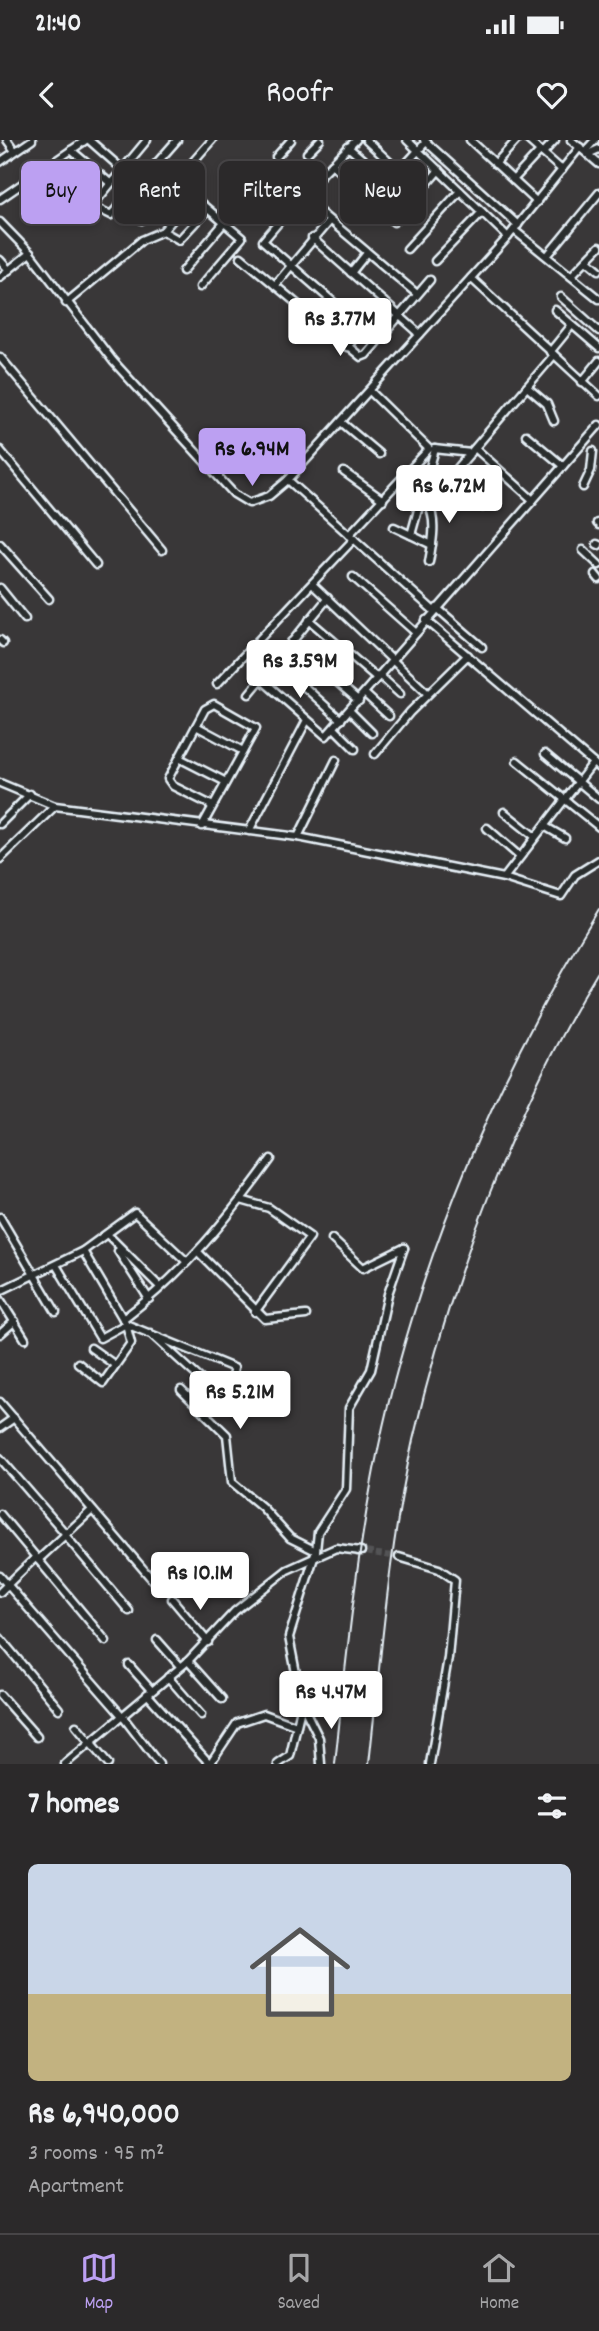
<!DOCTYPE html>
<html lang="en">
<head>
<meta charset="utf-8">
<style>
  body { margin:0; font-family:Dekko,sans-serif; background:#333132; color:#f1f3f6; height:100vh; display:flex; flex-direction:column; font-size:26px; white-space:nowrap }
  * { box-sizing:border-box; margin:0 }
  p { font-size:23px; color:#a6a6a8 }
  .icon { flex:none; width:38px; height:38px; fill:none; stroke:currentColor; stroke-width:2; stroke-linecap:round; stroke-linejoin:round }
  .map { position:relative; height:1624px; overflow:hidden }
  .side { display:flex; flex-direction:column; background:#2b292a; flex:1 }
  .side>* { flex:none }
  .hud { position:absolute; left:21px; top:21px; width:558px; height:63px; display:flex; gap:14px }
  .price { position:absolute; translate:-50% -60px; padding:0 16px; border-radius:7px; background:#fff; color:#222; font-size:23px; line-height:46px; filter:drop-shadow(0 2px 4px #0008) }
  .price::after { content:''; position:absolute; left:50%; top:42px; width:21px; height:16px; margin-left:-10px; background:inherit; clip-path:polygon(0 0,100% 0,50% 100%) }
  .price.current { background:#bca0f2; color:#111 }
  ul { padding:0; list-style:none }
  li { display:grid; align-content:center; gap:14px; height:371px; padding:0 28px }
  li span { display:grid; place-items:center; height:217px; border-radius:10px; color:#555 }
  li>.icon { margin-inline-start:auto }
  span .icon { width:126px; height:126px; fill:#fffc; stroke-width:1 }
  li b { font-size:30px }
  h2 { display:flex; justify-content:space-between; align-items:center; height:84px; padding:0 28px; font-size:30px }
  .tag { padding:0 24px; border-radius:10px; background:#2b292a; box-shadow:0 4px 10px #0003,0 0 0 2px #474547; font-size:24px; line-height:63px }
  .tag.current { background:#bca0f2; color:#111 }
  .status { display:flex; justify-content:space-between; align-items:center; height:49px; padding:0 35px; background:#2b292a; direction:ltr }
  .status svg { height:19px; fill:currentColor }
  header { display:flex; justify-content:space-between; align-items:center; height:91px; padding:0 28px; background:#2b292a; font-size:32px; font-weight:600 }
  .tab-bar { display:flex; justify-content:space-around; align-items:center; height:98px; border-top:2px solid #474547; background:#2b292a; font-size:19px; color:#a6a6a8 }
  .tab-bar a { display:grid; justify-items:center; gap:4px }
  .tab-bar .current { color:#bca0f2 }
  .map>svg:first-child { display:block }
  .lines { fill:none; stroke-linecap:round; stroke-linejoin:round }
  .minor-tunnel { stroke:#535355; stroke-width:6; stroke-dasharray:6 3; stroke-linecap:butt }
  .minor-casing { stroke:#e8f1f8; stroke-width:11 }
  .minor { stroke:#2a2d2e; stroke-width:6 }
  .rail { stroke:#e8f1f8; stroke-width:2 }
</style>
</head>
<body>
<div class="status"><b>21:40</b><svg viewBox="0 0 49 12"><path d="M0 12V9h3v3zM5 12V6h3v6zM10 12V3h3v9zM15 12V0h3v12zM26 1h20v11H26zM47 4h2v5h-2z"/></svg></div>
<header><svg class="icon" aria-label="back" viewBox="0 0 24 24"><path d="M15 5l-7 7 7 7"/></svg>Roofr<svg class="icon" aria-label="heart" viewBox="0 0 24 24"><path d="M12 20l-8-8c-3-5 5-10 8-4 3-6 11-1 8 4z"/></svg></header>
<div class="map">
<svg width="599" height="1624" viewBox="0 0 599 1624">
  <rect width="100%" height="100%" fill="#393738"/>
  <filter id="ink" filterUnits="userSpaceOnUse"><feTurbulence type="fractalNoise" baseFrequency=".0143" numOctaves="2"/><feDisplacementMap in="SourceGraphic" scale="14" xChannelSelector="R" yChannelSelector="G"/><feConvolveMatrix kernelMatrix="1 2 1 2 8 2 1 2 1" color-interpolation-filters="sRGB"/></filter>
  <g filter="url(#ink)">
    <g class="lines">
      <polyline class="minor-tunnel" points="358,1411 399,1417"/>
      <defs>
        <g id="minor">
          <polyline points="7,0 15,11"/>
          <polyline points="89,0 122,29"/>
          <polyline points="366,0 399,31"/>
          <polyline points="407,0 508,97"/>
          <polyline points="424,0 518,85"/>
          <polyline points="470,0 537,62"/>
          <polyline points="528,0 562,30"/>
          <polyline points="571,0 599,24"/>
          <polyline points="348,7 389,42"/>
          <polyline points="71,10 110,43"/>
          <polyline points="585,11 595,0"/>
          <polyline points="307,13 320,0"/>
          <polyline points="543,13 555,0"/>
          <polyline points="588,14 599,9"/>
          <polyline points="276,17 291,0"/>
          <polyline points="0,22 32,0"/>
          <polyline points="332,24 373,60"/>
          <polyline points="495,24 517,0"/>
          <path d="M34,36C54,56 86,61 111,75L177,0"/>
          <polyline points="316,40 356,0"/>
          <polyline points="513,40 540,11"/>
          <polyline points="176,42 242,98 200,147"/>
          <polyline points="0,59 86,0"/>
          <polyline points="93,65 147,0"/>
          <polyline points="361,73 426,2"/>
          <polyline points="142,80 212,0"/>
          <polyline points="0,82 30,113 113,221 234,354 249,363 269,356 288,340 508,97 580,7"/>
          <polyline points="394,82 439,30"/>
          <polyline points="514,90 599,159"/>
          <polyline points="163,91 179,100 207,70"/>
          <polyline points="312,98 420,194"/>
          <polyline points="407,109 460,51"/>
          <polyline points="547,116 599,53"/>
          <polyline points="241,117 361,217 366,215 430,140"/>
          <polyline points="0,120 9,130"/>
          <polyline points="587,120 599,130"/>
          <polyline points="435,121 482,72"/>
          <polyline points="183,131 224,83"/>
          <polyline points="351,133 367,113"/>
          <polyline points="571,136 599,107"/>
          <polyline points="0,137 30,113"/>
          <polyline points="471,138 599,256"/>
          <polyline points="275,145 329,81"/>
          <polyline points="561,157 599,191"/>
          <polyline points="66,163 142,100 163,91 192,57"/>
          <polyline points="555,170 599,208"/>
          <polyline points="363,188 263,101 301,56 417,154"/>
          <polyline points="347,207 384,162"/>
          <polyline points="550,212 572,185"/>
          <polyline points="0,217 162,410"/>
          <polyline points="582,242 599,221"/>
          <polyline points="527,247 547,264 554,281"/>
          <polyline points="341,282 379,314"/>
          <polyline points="526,295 563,326"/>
          <polyline points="475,308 533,360"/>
          <polyline points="434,309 471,313"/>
          <polyline points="0,310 96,425"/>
          <polyline points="344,332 383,360"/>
          <path d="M408,333C436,369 437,378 429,422"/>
          <polyline points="288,340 434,471"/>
          <polyline points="583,347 591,330 593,311"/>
          <polyline points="483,367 456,344 456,330 554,215"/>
          <polyline points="597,383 599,385"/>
          <polyline points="394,387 432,405"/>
          <polyline points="349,395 429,309 370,251"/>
          <polyline points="411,395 435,309"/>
          <polyline points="0,404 49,459"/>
          <polyline points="597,404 599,405"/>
          <polyline points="583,410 599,425"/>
          <polyline points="595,434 599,439"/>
          <polyline points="353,437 415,492"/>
          <polyline points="313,445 427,553"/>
          <polyline points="0,448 25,479"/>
          <polyline points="437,468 482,507"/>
          <polyline points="309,480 377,538"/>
          <polyline points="426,480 599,628"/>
          <polyline points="0,500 3,503"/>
          <polyline points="291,502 359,561"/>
          <polyline points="276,521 341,580"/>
          <polyline points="379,535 400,554"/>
          <polyline points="261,539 326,596 599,285"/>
          <polyline points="217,544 354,399"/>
          <polyline points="249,554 328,458"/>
          <polyline points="365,554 389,576"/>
          <polyline points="350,571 372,593"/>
          <polyline points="196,586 243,611"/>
          <polyline points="334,588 355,609"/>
          <polyline points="375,614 410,572 468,515"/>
          <polyline points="545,614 599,659"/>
          <polyline points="179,618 226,642"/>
          <polyline points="517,621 599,687"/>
          <polyline points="0,643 55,666 298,697 504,738 561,756 575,735 599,720"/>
          <polyline points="504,672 534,696"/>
          <polyline points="0,684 30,654"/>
          <polyline points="202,686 256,588 214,564 205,569 168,639 173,646 213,666"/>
          <polyline points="546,687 565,698"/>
          <polyline points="487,688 519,716"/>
          <polyline points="249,691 306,582"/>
          <polyline points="298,697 336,620"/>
          <polyline points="0,719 55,666"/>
          <polyline points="504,738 593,623"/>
          <polyline points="241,1060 269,1068 310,1097 255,1172"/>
          <polyline points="0,1077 56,1172"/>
          <polyline points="107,1094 160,1147"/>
          <polyline points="332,1099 363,1128 404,1108"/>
          <polyline points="118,1111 149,1159"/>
          <polyline points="198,1112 265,1179 306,1175"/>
          <polyline points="56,1125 100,1198 126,1184 234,1228 226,1262 150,1193"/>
          <polyline points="0,1151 83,1111 135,1073 187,1122"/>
          <polyline points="0,1159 25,1199"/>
          <path d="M123,1179C185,1132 226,1081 271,1019"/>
          <polyline points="0,1194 15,1181"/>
          <polyline points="91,1208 115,1225"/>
          <polyline points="78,1223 103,1243 131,1203 126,1184 83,1111"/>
          <polyline points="181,1250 227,1295 232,1342 262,1367 290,1398 316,1411"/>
          <polyline points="0,1262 156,1444"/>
          <polyline points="0,1288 14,1278"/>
          <polyline points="0,1318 65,1393"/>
          <polyline points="0,1374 106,1501"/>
          <polyline points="65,1395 129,1471"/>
          <polyline points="399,1417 439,1429 455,1440 448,1518 430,1624"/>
          <polyline points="38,1420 92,1370"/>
          <polyline points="0,1436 123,1577 159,1624"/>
          <polyline points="0,1452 36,1417"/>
          <polyline points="172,1459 208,1502"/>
          <polyline points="0,1498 59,1569"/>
          <polyline points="157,1500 180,1526"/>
          <polyline points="188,1521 222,1559"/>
          <polyline points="129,1525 151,1550"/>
          <polyline points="168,1537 201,1575"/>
          <polyline points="147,1554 210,1624"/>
          <polyline points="0,1555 37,1597"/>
          <polyline points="302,1564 319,1598 321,1624"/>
          <polyline points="76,1586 108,1624"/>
          <polyline points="65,1624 188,1521 235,1471 287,1430 336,1408 361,1411 358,1411"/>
          <polyline points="213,1624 211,1622 237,1583 264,1574 297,1586"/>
          <polyline points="278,1624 290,1616 302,1564 289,1497 316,1411 318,1392 346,1349 349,1268 371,1230 388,1154 404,1108"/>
        </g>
      </defs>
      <use href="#minor" class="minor-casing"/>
      <use href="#minor" class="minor"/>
      <g class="rail">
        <path d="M335,1624C349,1491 362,1356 398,1227C442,1066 511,911 599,769"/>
        <path d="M369,1624C381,1516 389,1406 413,1300C449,1144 515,966 599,830"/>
      </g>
    </g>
  </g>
</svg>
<b class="price" style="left:340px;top:218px">Rs 3.77M</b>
<b class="price current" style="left:252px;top:348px">Rs 6.94M</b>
<b class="price" style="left:449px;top:385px">Rs 6.72M</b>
<b class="price" style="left:300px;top:560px">Rs 3.59M</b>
<b class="price" style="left:240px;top:1291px">Rs 5.21M</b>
<b class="price" style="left:200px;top:1472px">Rs 10.1M</b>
<b class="price" style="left:331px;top:1591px">Rs 4.47M</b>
<div class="hud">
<a class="tag current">Buy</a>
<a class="tag">Rent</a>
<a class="tag">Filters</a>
<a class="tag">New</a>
</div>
</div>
<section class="side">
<h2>7 homes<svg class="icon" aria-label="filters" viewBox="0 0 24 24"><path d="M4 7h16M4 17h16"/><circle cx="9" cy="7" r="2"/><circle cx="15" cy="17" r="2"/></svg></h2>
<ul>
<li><span style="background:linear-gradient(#c9d6e8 60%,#c2b280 0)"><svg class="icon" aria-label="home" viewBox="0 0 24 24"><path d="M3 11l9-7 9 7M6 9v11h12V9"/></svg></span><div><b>Rs 6,940,000</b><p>3 rooms · 95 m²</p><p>Apartment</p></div></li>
</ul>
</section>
<nav class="tab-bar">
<a class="current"><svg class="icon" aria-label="map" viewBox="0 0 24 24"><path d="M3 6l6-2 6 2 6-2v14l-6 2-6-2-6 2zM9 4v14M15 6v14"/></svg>Map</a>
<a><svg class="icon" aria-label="saved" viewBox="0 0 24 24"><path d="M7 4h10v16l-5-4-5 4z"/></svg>Saved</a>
<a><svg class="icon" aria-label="home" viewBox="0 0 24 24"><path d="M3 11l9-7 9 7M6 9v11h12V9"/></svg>Home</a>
</nav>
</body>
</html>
